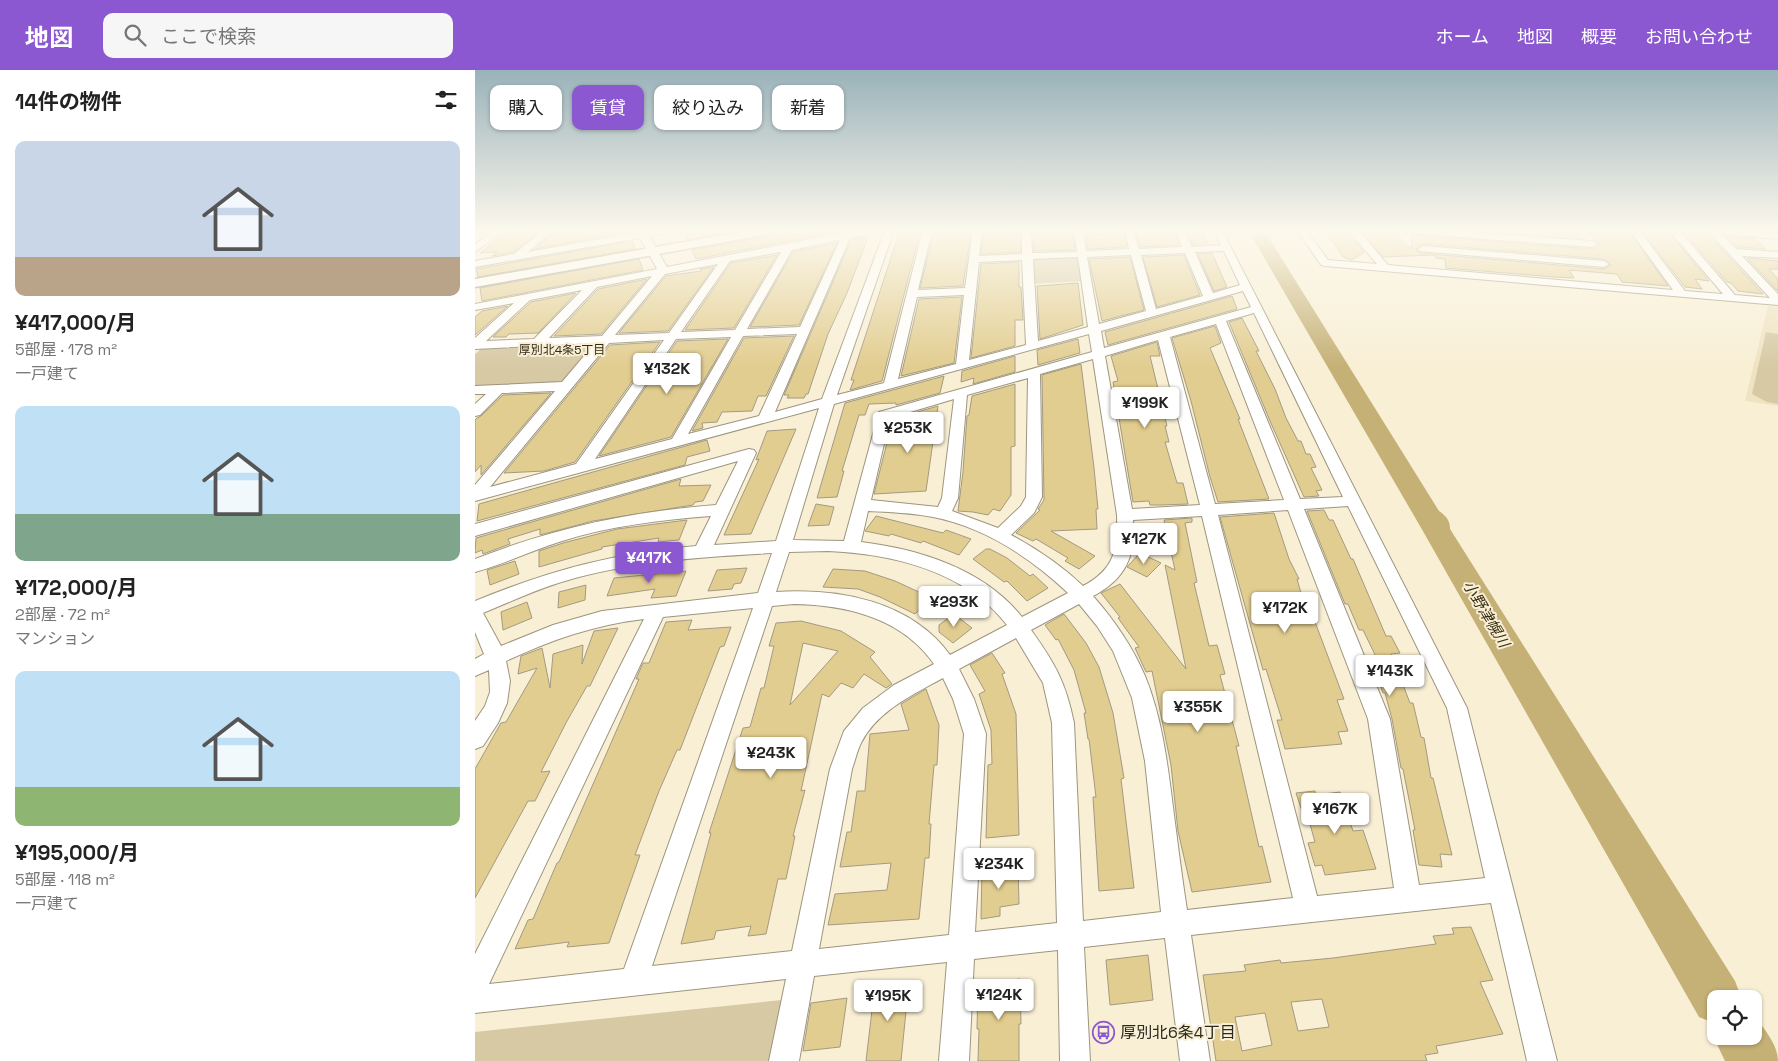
<!DOCTYPE html>
<html lang="ja">
<head>
<meta charset="utf-8">
<style>
  body { margin:0; font-family:"Space Grotesk","Noto Sans JP",sans-serif; background:#f6f6f6; color:#222; height:100vh; display:flex; flex-direction:column; font-size:19px; white-space:nowrap }
  * { box-sizing:border-box; margin:0 }
  p { font-size:16px; color:#767676 }
  .icon { flex:none; width:28px; height:28px; fill:none; stroke:currentColor; stroke-width:2; stroke-linecap:round; stroke-linejoin:round }
  .map { position:relative; flex:1; overflow:hidden }
  .sheet { display:flex; flex-direction:column; background:#fff; width:475px }
  .sheet>* { flex:none }
  .hud { position:absolute; left:15px; top:15px; width:475px; height:45px; display:flex; gap:10px }
  .buttons { position:absolute; left:1232px; top:920px; display:grid; gap:10px }
  .buttons a { display:grid; place-items:center; width:55px; height:55px; border-radius:10px; background:#fff; box-shadow:0 1px 4px #0004; font-size:25px }
  .price { position:absolute; translate:-50% -42px; padding:0 11px; border-radius:5px; background:#fff; color:#222; font-size:16px; line-height:32px; filter:drop-shadow(0 1px 2px #0008) }
  .price::after { content:''; position:absolute; left:50%; top:30px; width:15px; height:11px; margin-left:-8px; background:inherit; clip-path:polygon(0 0,100% 0,50% 100%) }
  .price.selected { background:#8c58d1; color:#fff }
  ul { padding:0; list-style:none }
  li { display:grid; align-content:center; gap:10px; height:265px; padding:0 15px }
  li span { display:grid; place-items:center; height:155px; border-radius:10px; color:#555 }
  li>.icon { margin-inline-start:auto }
  span .icon { width:90px; height:90px; fill:#fffc; stroke-width:1 }
  li b { font-size:21px }
  h2 { display:flex; justify-content:space-between; align-items:center; height:60px; padding:0 15px; font-size:21px }
  .pill { padding:0 18px; border-radius:10px; background:#fff; box-shadow:0 1px 4px #0004; font-size:18px; line-height:45px }
  .pill.selected { background:#8c58d1; color:#fff }
  header { display:flex; align-items:center; gap:30px; box-sizing:border-box; height:70px; padding:0 25px; background:#8c58d1; color:#fff }
  header strong { font-size:24px }
  nav { display:flex; gap:28px; margin-inline-start:auto; font-size:18px }
  .search { width:350px; height:45px; background:#f6f6f6; display:flex; align-items:center; gap:12px; box-sizing:border-box; padding:0 18px; border-radius:10px; color:#767676; font-size:19px }
  main { display:flex; flex:1; min-height:0 }
  .map>svg:first-child { display:block }
  .built { fill:#efe3c2 }
  .green { fill:#d6c9a4 }
  .lines { fill:none; stroke-linecap:round; stroke-linejoin:round }
  .river { fill:#c5b075; fill-rule:evenodd }
  .building { fill:#e2cd90; stroke:#a39a82; fill-rule:evenodd }
  .minor-casing { stroke:#9d957d; stroke-width:2 }
  .major-casing { stroke:#9d957d; stroke-width:3 }
  .minor { fill:#fff; fill-rule:evenodd }
  .major { fill:#fff; fill-rule:evenodd }
  .labels { text-anchor:middle; stroke-width:4; stroke-linejoin:round; paint-order:stroke }
  .far-neighbourhood-label { font-size:12px; fill:#332b17; stroke:#f8efd5 }
  .water-label { font-size:15px; font-style:italic; fill:#362c11; stroke:#f8efd5 }
  .near-poi-label { font-size:16px; fill:#2c281f; stroke:#f8efd5; text-anchor:start }
</style>
</head>
<body>
<header>
<strong>地図</strong>
<div class="search"><svg class="icon" aria-label="search" viewBox="0 0 24 24"><circle cx="10" cy="10" r="6"/><path d="M15 15l6 6"/></svg>ここで検索</div>
<nav><a>ホーム</a><a>地図</a><a>概要</a><a>お問い合わせ</a></nav>
</header>
<main>
<section class="sheet">
<h2>14件の物件<svg class="icon" aria-label="filters" viewBox="0 0 24 24"><path d="M4 7h16M4 17h16"/><circle cx="9" cy="7" r="2"/><circle cx="15" cy="17" r="2"/></svg></h2>
<ul>
<li><span style="background:linear-gradient(#c9d6e8 75%,#b9a48a 0)"><svg class="icon" aria-label="home" viewBox="0 0 24 24"><path d="M3 11l9-7 9 7M6 9v11h12V9"/></svg></span><div><b>¥417,000/月</b><p>5部屋 · 178 m²</p><p>一戸建て</p></div></li>
<li><span style="background:linear-gradient(#bfe0f5 70%,#7fa58c 0)"><svg class="icon" aria-label="home" viewBox="0 0 24 24"><path d="M3 11l9-7 9 7M6 9v11h12V9"/></svg></span><div><b>¥172,000/月</b><p>2部屋 · 72 m²</p><p>マンション</p></div></li>
<li><span style="background:linear-gradient(#bfe0f5 75%,#8fb573 0)"><svg class="icon" aria-label="home" viewBox="0 0 24 24"><path d="M3 11l9-7 9 7M6 9v11h12V9"/></svg></span><div><b>¥195,000/月</b><p>5部屋 · 118 m²</p><p>一戸建て</p></div></li>
</ul>
</section>
<div class="map">
<svg width="1303" height="991" viewBox="0 0 1303 991">
  <rect width="100%" height="100%" fill="#f8efd5"/>
  <polygon class="built" points="1293,236 1303,237 1303,336 1270,331"/>
  <g class="green">
    <polygon points="1063,160 1102,160 1108,169 1104,171 1070,168 1067,167"/>
    <polygon points="607,185 612,211 554,214 553,187"/>
    <polygon points="1291,262 1303,264 1303,334 1292,332 1277,324"/>
    <polygon points="122,274 89,312 0,316 0,284 6,279"/>
    <polygon points="307,930 295,991 0,991 0,962"/>
  </g>
  <g class="lines">
    <g class="river">
      <path d="M773,160H789L964,441C971,446 975,450 975,459L1260,911L1267,929H1241V954L1224,947L945,456Z"/>
      <path d="M1279,946L1282,948C1290,961 1303,975 1303,991H1250L1238,966L1241,959V966H1279Z"/>
    </g>
  </g>
  <g class="building">
    <polygon points="34,160 67,160 38,182 17,186 22,182 5,183"/>
    <polygon points="81,160 161,160 60,179"/>
    <polygon points="224,160 269,160 212,170 209,162"/>
    <polygon points="346,160 364,160 365,161 221,189 217,180 295,166 302,162 302,167"/>
    <polygon points="425,160 437,160 437,163 445,162 407,311 375,320 379,310 376,310"/>
    <polygon points="491,160 496,161 488,216 445,218 459,162"/>
    <polygon points="509,160 545,160 545,182 506,184"/>
    <polygon points="558,160 592,160 592,165 598,165 600,180 559,181"/>
    <polygon points="629,160 648,160 652,177 613,179 611,165 630,164"/>
    <polygon points="660,160 699,161 704,175 665,177"/>
    <polygon points="711,160 726,160 733,173 718,175"/>
    <polygon points="850,160 871,160 889,182 877,190 868,187"/>
    <path d="M885,160H916L936,179L937,165L1117,179L1123,177L1124,173L1119,170L1113,160L1137,162L1135,160H1153L1193,216L1147,212L1142,204L1094,200L1099,208L1078,207L971,198L970,189L961,188L960,185L908,187ZM948,174L1129,189L1136,195L1129,199L945,183L941,179Z"/>
    <polygon points="984,160 1038,160 1045,161 1047,164"/>
    <polygon points="1166,160 1192,160 1234,211 1220,209 1227,219 1210,217"/>
    <polygon points="1207,160 1232,163 1288,224 1263,221 1256,213 1252,212"/>
    <polygon points="1251,166 1280,169 1291,179 1262,177"/>
    <polygon points="393,167 372,223 353,264 333,324 331,324 329,328 312,328 314,325 309,325 376,170"/>
    <polygon points="157,171 160,179 3,207 1,199"/>
    <polygon points="362,173 324,255 275,257 318,182"/>
    <polygon points="737,183 752,217 739,221 723,184"/>
    <polygon points="302,185 259,258 210,260 256,193"/>
    <polygon points="709,185 725,225 682,237 668,187"/>
    <polygon points="655,187 669,240 627,251 614,189"/>
    <polygon points="1272,188 1303,191 1303,199 1294,199 1303,209 1303,221"/>
    <polygon points="164,189 168,200 7,231 5,218"/>
    <polygon points="544,192 544,217 546,217 548,250 540,250 540,276 496,288 506,194"/>
    <polygon points="239,197 193,261 144,263 191,206 226,201 225,199"/>
    <polygon points="172,209 126,264 79,266 123,219"/>
    <polygon points="603,213 608,255 565,269 562,216"/>
    <polygon points="101,223 63,263 34,264 31,267 18,267 56,232"/>
    <polygon points="757,226 762,239 633,275 630,262"/>
    <polygon points="487,227 479,293 426,306 444,229"/>
    <polygon points="33,236 0,265 0,247 7,241"/>
    <polygon points="767,248 784,281 781,281 800,319 811,348 823,371 826,371 831,384 835,384 841,397 836,398 847,420 841,421 844,426 829,427 795,351 754,252"/>
    <polygon points="740,256 746,273 735,278 765,349 763,349 794,429 743,432 735,407 716,331 697,268"/>
    <polygon points="319,266 291,326 283,326 277,341 247,342 242,352 227,353 228,358 217,361 269,268"/>
    <polygon points="253,269 196,367 124,386 202,271"/>
    <polygon points="603,269 605,283 563,295 562,280"/>
    <polygon points="185,272 100,392 69,401 29,403 135,275"/>
    <polygon points="682,272 685,286 675,286 692,356 690,356 694,372 690,372 702,413 708,413 713,434 686,435 675,435 674,431 658,432 638,312 643,311 636,286"/>
    <polygon points="540,286 540,302 498,314 499,308 486,312 487,301"/>
    <polygon points="606,294 619,398 623,439 621,439 622,459 576,461 620,486 604,499 590,491 593,488 561,469 558,471 541,463 565,440 563,439 569,430 567,305"/>
    <polygon points="469,306 465,323 421,335 421,333 394,334 390,345 384,345 367,401 369,401 362,427 342,428 370,333"/>
    <polygon points="540,314 540,376 536,377 536,425 525,441 518,439 513,445 498,442 483,441 488,402 492,346 494,345 497,326"/>
    <polygon points="76,323 6,405 6,395 0,402 0,350 2,348 6,346 28,325"/>
    <polygon points="463,336 451,421 399,424 418,349"/>
    <polygon points="321,359 276,464 249,465 284,389 281,390 292,361"/>
    <polygon points="232,370 235,381 212,387 210,395 2,451 4,434"/>
    <polygon points="206,409 204,416 236,415 228,431 220,432 218,435 118,451 65,465 65,459 33,469 35,474 8,484 7,480 0,483 1,468"/>
    <polygon points="341,434 359,437 354,455 333,456"/>
    <polygon points="849,440 854,450 858,450 876,489 878,489 911,566 916,566 925,583 916,584 935,633 938,633 946,667 949,668 956,708 958,708 977,785 965,784 967,797 944,795 938,760 940,760 928,699 926,698 917,649 910,623 908,623 898,597 906,597 888,560 884,560 873,534 870,534 832,441"/>
    <polygon points="799,443 814,489 824,509 822,509 832,544 837,544 869,629 862,630 873,661 863,662 867,674 810,679 802,650 807,650 791,599 788,600 745,447"/>
    <polygon points="401,446 468,463 471,460 496,469 484,485 448,471 446,473 416,464 414,466 390,461"/>
    <polygon points="717,448 717,452 710,453 722,512 719,513 734,576 742,575 750,604 745,605 764,676 761,676 784,777 787,776 796,812 717,822 703,761 696,695 677,601 671,602 660,578 664,577 643,548 645,547 626,523 645,514 711,599 690,495 700,500 689,450"/>
    <polygon points="212,450 204,470 183,472 184,468 127,477 127,479 64,497 64,481 88,473 142,459"/>
    <polygon points="511,479 515,479 532,488 555,506 558,504 573,518 552,531 532,511 529,512 498,489"/>
    <polygon points="665,483 686,493 672,507 652,497"/>
    <polygon points="40,491 44,504 15,515 12,500"/>
    <polygon points="272,498 266,513 259,514 257,519 233,521 242,500"/>
    <polygon points="358,499 390,501 420,511 457,528 440,544 405,527 383,519 348,517"/>
    <polygon points="211,501 201,526 176,528 180,519 132,526 139,508"/>
    <polygon points="111,515 110,530 83,538 84,522"/>
    <polygon points="52,532 57,548 28,560 26,542"/>
    <polygon points="479,544 497,558 478,573 464,562 464,555"/>
    <polygon points="589,544 611,573 624,597 638,643 649,708 646,709 659,818 624,821 618,727 621,727 614,669 613,669 609,643 611,643 599,600 583,569 581,570 570,555"/>
    <polygon points="217,550 213,560 256,557 249,576 245,577 205,680 202,680 184,721 160,785 165,785 134,873 92,877 94,872 40,879 53,850 58,849 82,793 84,792 164,609 161,609 168,593 174,593 191,552"/>
    <path d="M326,551L366,561L400,582L395,587L417,614L411,618L389,604L378,618L366,613L354,627L347,624L326,721L330,720L318,766H320L311,809H303L291,864L273,866L276,856L241,861L239,869L206,874L236,763H234L257,692L268,658L275,657L286,618H289L299,576H294L301,553ZM328,573L363,581L315,635Z"/>
    <polygon points="143,558 115,616 112,616 92,651 66,702 75,701 60,731 53,731 0,828 0,699 26,653 31,652 62,598 43,604 46,586 67,578 75,618 78,584 108,575 107,594 119,561"/>
    <polygon points="517,583 530,603 527,604 541,644 544,765 511,768 513,695 517,694 516,660 504,624 510,621 495,595"/>
    <polygon points="451,619 464,655 462,695 459,695 454,754 456,754 454,788 450,788 444,849 353,855 360,824 412,820 416,793 365,797 372,762 376,762 382,721 390,721 395,664 434,660 426,634"/>
    <polygon points="840,721 841,725 865,722 878,761 888,760 901,799 850,805 847,795 840,796 833,773 840,772 831,740 827,741 821,723"/>
    <polygon points="543,796 544,834 525,837 525,846 506,849 507,800"/>
    <path d="M996,857L1018,910L1005,912L1028,964L961,976L963,983L950,985L952,991H741L728,905L771,901L769,895L805,890L806,893L858,888L961,874L958,866L979,864L977,858ZM847,929L854,957L823,961L816,932ZM790,943L797,975L767,981L760,947Z"/>
    <polygon points="673,885 678,930 635,935 631,890"/>
    <polygon points="545,909 546,954 544,954 544,991 503,991 504,959 502,959 503,914"/>
    <polygon points="434,911 426,991 391,991 400,915"/>
    <polygon points="372,928 365,977 328,981 336,933"/>
  </g>
  <g class="lines">
    <defs>
      <g id="minor">
        <polygon points="20,160 30,160 0,182 0,174"/>
        <path d="M69,160H79L53,182L164,162L167,160H199L198,162L174,166L192,197L372,162L408,160L407,162L375,168L300,342L347,329L410,160H419L362,325L409,313L448,160H457L443,220L490,218L498,160H507L504,186L547,184V160H556L557,183L602,182L599,160H608L611,181L654,179L650,160H658L664,179L707,177L701,160H709L717,177L746,175L738,160H747L992,638L1082,991H1052L1016,833L716,865L735,991H705L690,868L609,877L615,991H585L583,880L499,889L494,991H464L472,892L339,906L324,991H294L311,909L0,943V884L169,549C119,555 76,570 31,591L35,611L32,633L23,653L8,676L0,679V651L10,636L15,622L14,600L0,606V589L9,584L0,562V531C76,500 139,483 221,476L236,446C185,450 135,456 87,471C58,480 30,494 0,502V489C82,457 154,442 241,435L263,391L0,466V454L274,379L279,380L281,383L239,475L301,471L344,338L0,431V415L80,321L27,323L5,345L0,346V334L11,324H0V316L87,312L120,273L0,279V268L39,233L0,240V234L182,199L165,168L0,197V191L39,184ZM365,170L325,257L272,259L317,180ZM749,181L765,215L738,223L720,182ZM306,182L260,260L206,262L255,191ZM710,183L728,226L681,239L666,185ZM656,185L671,241L624,254L612,187ZM603,187L613,257L563,271L558,189ZM547,190L551,275L494,290L504,192ZM243,194L194,263L140,265L190,204ZM177,206L127,266L74,268L122,217ZM107,220L59,269L11,271L55,230ZM768,221L776,237L629,278L626,261ZM489,225L481,294L423,309L442,227ZM779,243L868,427L825,429L751,251ZM741,254L809,430L740,434L695,267ZM322,264L284,346L213,364L268,266ZM614,264L617,282L404,342L369,471L318,470L359,334ZM256,267L197,369L120,389L201,269ZM189,270L101,394L15,417L134,273ZM683,270L725,435L657,439L630,286ZM618,289L642,445C643,479 640,499 608,516C586,495 562,479 536,465L559,443L567,427L565,304ZM553,308L551,427L546,436L523,458L477,441L483,428L492,325ZM479,329L467,428L463,437L396,430L415,348ZM873,436L972,638L1010,808L944,815L915,649L829,439ZM813,440L893,649L919,818L842,826L743,445ZM393,441C415,442 437,443 458,447C509,457 556,488 593,523L547,547C509,499 444,479 386,472ZM727,446L818,828L712,840C707,808 703,776 699,745C693,698 688,650 670,606C657,576 640,551 618,526C651,509 661,485 658,450ZM353,481C418,484 490,501 532,555L475,585C436,531 364,518 301,522L314,482ZM297,483L283,523L127,541L78,555L26,576L8,543C35,532 62,519 90,511C157,491 228,487 297,483ZM319,534C372,535 427,548 459,594L419,615L388,638L369,661L355,699L317,881L177,896L297,536ZM604,534L622,556L638,581L657,628L670,691L686,842L608,851L599,653C591,613 580,593 556,560ZM278,538L149,899L14,914L188,547ZM541,568L568,613L577,653L582,853L500,862L511,664L499,629L484,599ZM468,608L478,629L489,664L474,865L344,879L377,699C380,691 382,681 386,673C402,641 439,624 468,608Z"/>
        <polygon points="822,160 831,160 853,190 902,194 873,160 883,160 913,195 1198,220 1155,160 1164,160 1210,221 1248,224 1194,160 1204,160 1260,225 1295,228 1232,160 1257,160 1303,163 1303,169 1246,164 1261,179 1303,182 1303,188 1267,186 1303,224 1303,235 850,196 846,195"/>
        <polygon points="927,160 964,160 1117,171 1122,174 1117,177 932,163"/>
        <polygon points="948,176 1129,191 1134,194 1129,197 945,181 943,179"/>
      </g>
      <polygon id="major" points="277,160 301,160 295,164 0,217 0,209"/>
    </defs>
    <use href="#minor" class="minor-casing"/>
    <use href="#major" class="major-casing"/>
    <use href="#minor" class="minor"/>
    <use href="#major" class="major"/>
  </g>
  <linearGradient id="sky" x2="0" y2="1"><stop stop-color="#9ab2ba"/><stop offset="0.54" stop-color="#fcf8ec"/><stop offset="1" stop-color="#fcf8ec" stop-opacity="0"/></linearGradient>
  <rect width="1303" height="298" fill="url(#sky)"/>
  <defs>
    <symbol id="bus-ring" viewBox="-11 -11 22 22"><circle r="9.5" fill="#f8efd5" stroke="#8c58d1" stroke-width="1.5"/><path d="M-5-6H5V4H4V6H2V4H-2V6H-4V4H-5ZM-3.5-4V0h7V-4ZM-3.5 1.2v1.5H-2V1.2ZM2 1.2v1.5H3.5V1.2Z" fill="#8c58d1"/></symbol>
  </defs>
  <g fill-rule="evenodd">
    <use href="#bus-ring" x="616" y="950" width="25" height="25"/>
  </g>
  <g class="labels">
    <g class="far-neighbourhood-label">
      <text x="87" y="284">厚別北4条5丁目</text>
    </g>
    <g class="water-label">
      <text transform="translate(1011 544) rotate(59)" y="5">小野津幌川</text>
    </g>
    <g class="near-poi-label">
      <text x="645" y="968">厚別北6条4丁目</text>
    </g>
  </g>
</svg>
<div class="buttons">
<a><svg class="icon" aria-label="locate" viewBox="0 0 24 24"><circle cx="12" cy="12" r="6"/><path d="M12 2v4M12 18v4M2 12h4M18 12h4"/></svg></a>
</div>
<b class="price" style="left:192px;top:325px">¥132K</b>
<b class="price" style="left:670px;top:359px">¥199K</b>
<b class="price" style="left:433px;top:384px">¥253K</b>
<b class="price" style="left:669px;top:495px">¥127K</b>
<b class="price selected" style="left:174px;top:514px">¥417K</b>
<b class="price" style="left:479px;top:558px">¥293K</b>
<b class="price" style="left:810px;top:564px">¥172K</b>
<b class="price" style="left:915px;top:627px">¥143K</b>
<b class="price" style="left:723px;top:663px">¥355K</b>
<b class="price" style="left:296px;top:709px">¥243K</b>
<b class="price" style="left:860px;top:765px">¥167K</b>
<b class="price" style="left:524px;top:820px">¥234K</b>
<b class="price" style="left:524px;top:951px">¥124K</b>
<b class="price" style="left:413px;top:952px">¥195K</b>
<div class="hud">
<a class="pill">購入</a>
<a class="pill selected">賃貸</a>
<a class="pill">絞り込み</a>
<a class="pill">新着</a>
</div>
</div>
</main>
</body>
</html>
